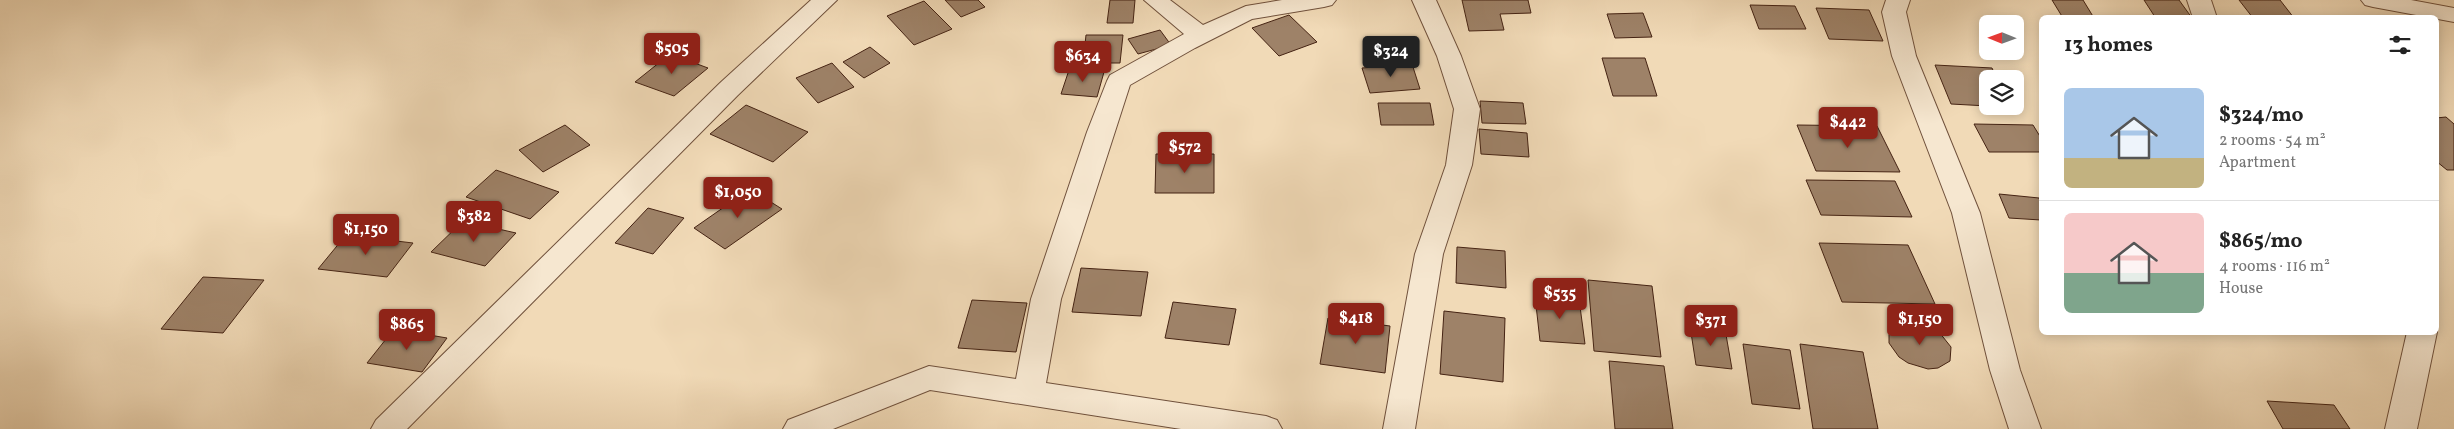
<!DOCTYPE html>
<html lang="en">
<head>
<meta charset="utf-8">
<style>
  body { margin:0; font-family:Vollkorn,serif; background:#f2f2f2; color:#222; height:100vh; display:flex; flex-direction:column; font-size:19px; white-space:nowrap }
  * { box-sizing:border-box; margin:0 }
  p { font-size:16px; color:#767676 }
  .icon { flex:none; width:28px; height:28px; fill:none; stroke:currentColor; stroke-width:2; stroke-linecap:round; stroke-linejoin:round }
  .map { position:relative; flex:1; overflow:hidden }
  .panel { position:absolute; left:2039px; top:15px; width:400px; height:320px; display:flex; flex-direction:column; background:#fff; border-radius:8px; box-shadow:0 2px 12px #0003 }
  .panel>* { flex:none }
  .needle { width:32px; rotate:271deg }
  .fabs { position:absolute; left:1979px; top:15px; display:grid; gap:10px }
  .fabs a { display:grid; place-items:center; width:45px; height:45px; border-radius:8px; background:#fff; box-shadow:0 2px 12px #0003; font-size:25px }
  .price { position:absolute; translate:-50% -42px; padding:0 11px; border-radius:5px; background:#8f2418; color:#fff; font-size:16px; line-height:32px; filter:drop-shadow(0 1px 2px #0008) }
  .price::after { content:''; position:absolute; left:50%; top:30px; width:15px; height:11px; margin-left:-8px; background:inherit; clip-path:polygon(0 0,100% 0,50% 100%) }
  .price.selected { background:#222; color:#fff }
  ul { padding:0; list-style:none }
  li { display:flex; align-items:center; gap:15px; height:125px; padding:0 25px }
  li+li { border-top:1px solid #e0e0e0 }
  li span { display:grid; place-items:center; flex:none; width:140px; height:100px; border-radius:8px; color:#555 }
  li>.icon { margin-inline-start:auto }
  span .icon { width:60px; height:60px; fill:#fffc; stroke-width:1 }
  li b { font-size:21px }
  h2 { display:flex; justify-content:space-between; align-items:center; height:60px; padding:0 25px; font-size:21px }
  .map>svg:first-child { display:block }
  .building { fill:#9e8268; stroke:#452313 }
  .lines { fill:none; stroke-linecap:round; stroke-linejoin:round }
  .minor-casing { stroke:#70513c; stroke-width:2 }
  .minor { fill:#f6e7d0; fill-rule:evenodd }
</style>
</head>
<body>
<div class="map">
<svg width="2454" height="429" viewBox="0 0 2454 429">
  <rect width="100%" height="100%" fill="#f1dab7"/>
  <filter id="stains"><feTurbulence type="fractalNoise" baseFrequency=".004" numOctaves="4"/><feColorMatrix values="0 0 0 0 .2 0 0 0 0 .09 0 0 0 0 .02 0 0 0 .5 -.17"/></filter>
  <radialGradient id="worn" r=".72"><stop offset=".6" stop-color="#630" stop-opacity="0"/><stop offset="1" stop-color="#630" stop-opacity=".3"/></radialGradient>
  <g class="building">
    <polygon points="945,0 978,0 985,7 961,17"/>
    <polygon points="1110,0 1135,0 1133,23 1107,23"/>
    <polygon points="1462,0 1528,0 1531,13 1500,14 1504,30 1469,31"/>
    <polygon points="2052,0 2083,0 2094,18 2063,18"/>
    <polygon points="2144,0 2179,0 2192,18 2155,17"/>
    <polygon points="2239,0 2280,0 2294,18 2253,18"/>
    <polygon points="924,1 952,29 914,45 887,16"/>
    <polygon points="1750,5 1795,6 1806,29 1759,29"/>
    <polygon points="1816,8 1869,10 1883,41 1829,39"/>
    <polygon points="1643,13 1652,37 1615,38 1607,14"/>
    <polygon points="1289,15 1317,42 1279,56 1252,28"/>
    <polygon points="1160,30 1171,45 1138,54 1128,39"/>
    <polygon points="1086,35 1123,35 1120,63 1083,63"/>
    <polygon points="870,47 890,63 864,78 843,62"/>
    <polygon points="670,54 708,68 674,96 635,82"/>
    <polygon points="1602,58 1645,58 1657,96 1613,96"/>
    <polygon points="832,63 854,87 818,103 796,78"/>
    <polygon points="1412,64 1420,89 1370,93 1362,68"/>
    <polygon points="1935,65 1992,68 1997,79 1988,79 1988,106 1951,104"/>
    <polygon points="1069,70 1104,72 1097,97 1061,94"/>
    <polygon points="1480,101 1523,103 1526,124 1482,123"/>
    <polygon points="1378,103 1430,103 1434,125 1381,125"/>
    <polygon points="746,105 808,132 773,162 710,134"/>
    <polygon points="2446,117 2454,124 2454,170 2447,170 2436,161 2436,118"/>
    <polygon points="1974,124 2033,125 2041,138 2041,152 1989,152"/>
    <polygon points="565,125 590,145 543,172 519,150"/>
    <polygon points="1797,125 1877,126 1900,172 1816,171"/>
    <polygon points="1479,129 1527,133 1529,157 1481,154"/>
    <polygon points="1156,154 1214,154 1214,193 1155,193"/>
    <polygon points="496,170 559,192 530,219 466,197"/>
    <polygon points="1806,180 1895,181 1912,217 1821,215"/>
    <polygon points="750,189 782,209 725,249 694,228"/>
    <polygon points="1999,194 2039,198 2041,204 2041,220 2009,218"/>
    <polygon points="648,208 684,218 653,254 615,243"/>
    <polygon points="463,221 516,233 485,266 431,252"/>
    <polygon points="346,235 413,243 387,277 318,269"/>
    <polygon points="1819,243 1908,245 1935,304 1842,302"/>
    <polygon points="1457,247 1505,251 1506,288 1456,283"/>
    <polygon points="1081,268 1148,272 1141,316 1072,312"/>
    <polygon points="203,277 264,280 223,333 161,329"/>
    <polygon points="1588,280 1652,286 1661,357 1594,351"/>
    <polygon points="1535,296 1579,299 1585,344 1540,341"/>
    <polygon points="972,300 1027,303 1016,352 958,348"/>
    <polygon points="1173,302 1236,309 1229,345 1165,338"/>
    <polygon points="1444,311 1505,318 1503,382 1440,374"/>
    <polygon points="1328,318 1390,326 1385,373 1320,364"/>
    <polygon points="1908,323 1918,323 1939,332 1951,347 1950,361 1938,368 1928,369 1908,363 1899,357 1889,343 1889,335 1892,329 1899,324"/>
    <polygon points="1690,326 1725,329 1732,369 1696,365"/>
    <polygon points="394,329 447,338 422,372 367,363"/>
    <polygon points="1743,344 1790,350 1800,409 1752,404"/>
    <polygon points="1800,344 1863,352 1878,429 1813,429"/>
    <polygon points="1609,361 1664,366 1673,429 1615,429"/>
    <polygon points="2267,401 2334,405 2350,429 2283,429"/>
  </g>
  <g class="lines">
    <defs>
      <g id="minor">
        <polygon points="811,0 837,0 738,95 407,429 371,429 376,420 720,83"/>
        <polygon points="1144,0 1170,0 1203,25 1246,6 1282,0 1336,0 1332,5 1324,7 1252,19 1195,48 1130,85 1061,299 1046,383 1266,416 1277,420 1282,429 1181,429 930,390 833,429 783,429 788,420 929,366 1016,379 1031,299 1087,132 1107,81 1110,75 1184,34"/>
        <polygon points="1412,0 1436,0 1461,56 1480,109 1472,165 1443,254 1415,429 1383,429 1415,254 1446,165 1454,109 1437,56"/>
        <polygon points="1886,0 1910,0 1906,12 1916,56 1980,213 2020,370 2041,429 2009,429 1990,370 1952,213 1892,56 1882,12"/>
        <polygon points="2187,0 2211,0 2217,18 2193,18"/>
        <polygon points="2361,0 2411,0 2454,8 2454,22 2373,7 2365,5"/>
        <polygon points="2436,331 2437,332 2417,429 2385,429 2407,332 2436,332"/>
      </g>
    </defs>
    <use href="#minor" class="minor-casing"/>
    <use href="#minor" class="minor"/>
  </g>
  <rect width="100%" height="100%" filter="url(#stains)"/>
  <rect width="100%" height="100%" fill="url(#worn)"/>
</svg>
<div class="fabs">
<a><svg class="needle" viewBox="-14 -14 28 28"><path d="M0-13l5 13h-10z" fill="#e53935"/><path d="M0 13l5-13h-10z" fill="#767676"/></svg></a>
<a><svg class="icon" aria-label="layers" viewBox="0 0 24 24"><path d="M12 4l9 5-9 5-9-5zM3 14l9 5 9-5"/></svg></a>
</div>
<b class="price" style="left:672px;top:75px">$505</b>
<b class="price selected" style="left:1391px;top:78px">$324</b>
<b class="price" style="left:1083px;top:83px">$634</b>
<b class="price" style="left:1848px;top:149px">$442</b>
<b class="price" style="left:1185px;top:174px">$572</b>
<b class="price" style="left:738px;top:219px">$1,050</b>
<b class="price" style="left:474px;top:243px">$382</b>
<b class="price" style="left:366px;top:256px">$1,150</b>
<b class="price" style="left:1560px;top:320px">$535</b>
<b class="price" style="left:1356px;top:345px">$418</b>
<b class="price" style="left:1920px;top:346px">$1,150</b>
<b class="price" style="left:1711px;top:347px">$371</b>
<b class="price" style="left:407px;top:351px">$865</b>
<section class="panel">
<h2>13 homes<svg class="icon" aria-label="filters" viewBox="0 0 24 24"><path d="M4 7h16M4 17h16"/><circle cx="9" cy="7" r="2"/><circle cx="15" cy="17" r="2"/></svg></h2>
<ul>
<li><span style="background:linear-gradient(#a9c7e8 70%,#c2b280 0)"><svg class="icon" aria-label="home" viewBox="0 0 24 24"><path d="M3 11l9-7 9 7M6 9v11h12V9"/></svg></span><div><b>$324/mo</b><p>2 rooms · 54 m²</p><p>Apartment</p></div></li>
<li><span style="background:linear-gradient(#f6c9c9 60%,#7fa58c 0)"><svg class="icon" aria-label="home" viewBox="0 0 24 24"><path d="M3 11l9-7 9 7M6 9v11h12V9"/></svg></span><div><b>$865/mo</b><p>4 rooms · 116 m²</p><p>House</p></div></li>
</ul>
</section>
</div>
</body>
</html>
